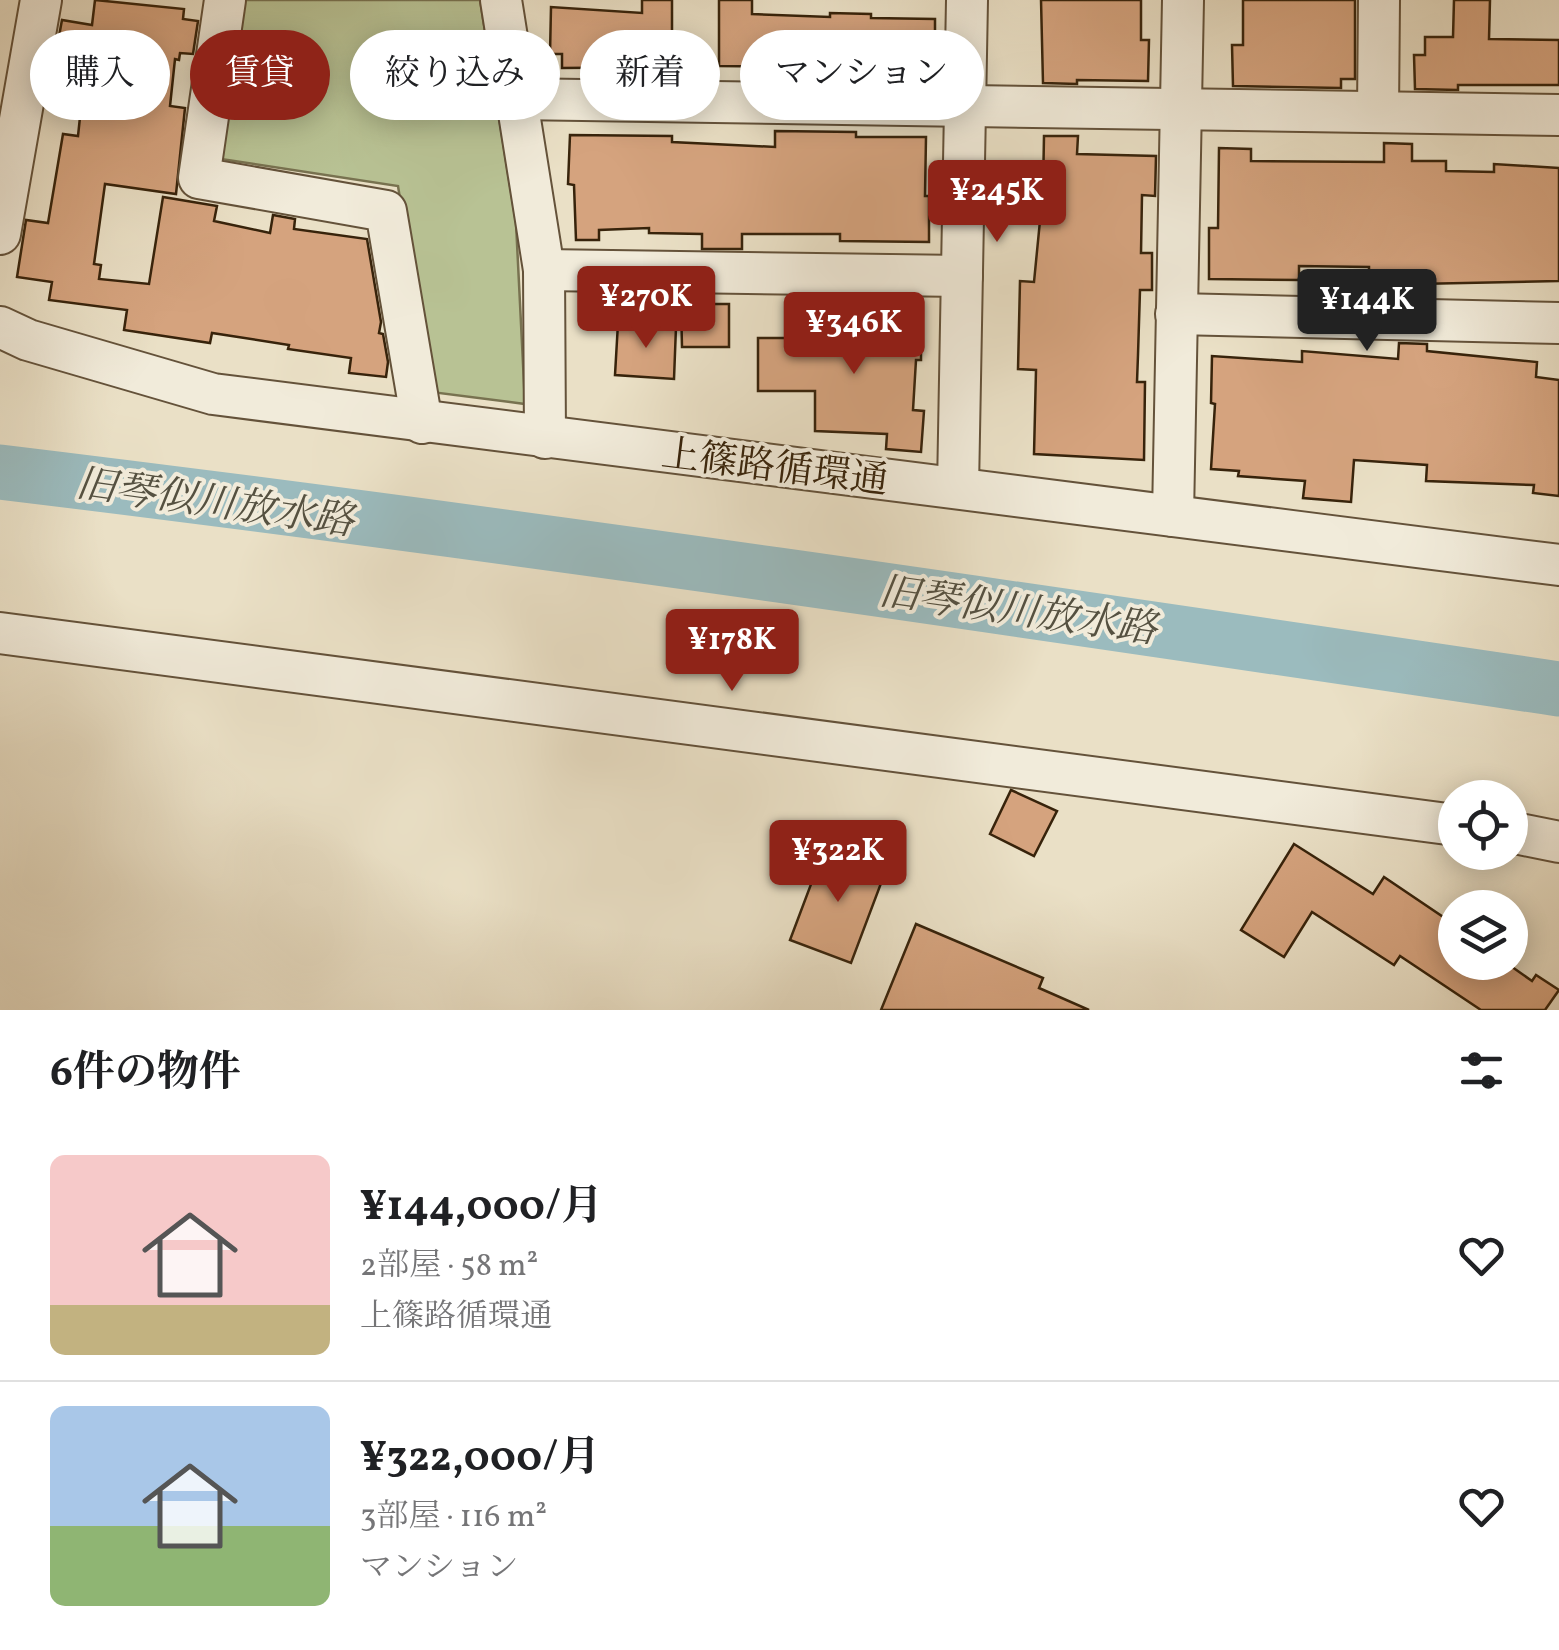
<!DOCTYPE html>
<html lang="ja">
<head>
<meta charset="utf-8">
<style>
  body { margin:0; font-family:Vollkorn,"Noto Serif JP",serif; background:#f6f6f6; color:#202124; height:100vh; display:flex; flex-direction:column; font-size:38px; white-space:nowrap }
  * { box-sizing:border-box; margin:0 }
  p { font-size:32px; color:#757577 }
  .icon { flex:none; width:55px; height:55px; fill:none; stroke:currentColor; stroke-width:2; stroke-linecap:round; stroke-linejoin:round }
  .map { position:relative; height:1010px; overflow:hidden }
  .details { display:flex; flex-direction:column; background:#fff; flex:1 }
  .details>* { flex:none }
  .banner { position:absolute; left:30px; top:30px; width:1000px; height:90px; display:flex; gap:20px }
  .controls { position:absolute; left:1438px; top:780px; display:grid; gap:20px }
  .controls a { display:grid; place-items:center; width:90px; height:90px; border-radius:50%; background:#fff; box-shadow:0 5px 25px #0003; font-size:50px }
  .price { position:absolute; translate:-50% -85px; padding:0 22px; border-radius:10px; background:#8f2418; color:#fff; font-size:32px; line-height:65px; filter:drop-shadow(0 2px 5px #0008) }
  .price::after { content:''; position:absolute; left:50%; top:60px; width:30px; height:22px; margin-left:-15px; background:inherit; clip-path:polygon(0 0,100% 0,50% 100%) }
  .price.active { background:#222; color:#fff }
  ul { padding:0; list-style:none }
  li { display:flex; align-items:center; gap:30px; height:250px; padding:0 50px }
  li+li { border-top:2px solid #e0e0e0 }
  li span { display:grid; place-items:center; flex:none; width:280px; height:200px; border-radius:15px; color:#555 }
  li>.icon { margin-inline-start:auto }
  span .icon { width:120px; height:120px; fill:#fffc; stroke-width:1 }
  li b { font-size:42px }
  h2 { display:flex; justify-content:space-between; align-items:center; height:120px; padding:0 50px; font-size:42px }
  .tag { padding:0 35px; border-radius:45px; background:#fff; box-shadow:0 5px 25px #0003; font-size:35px; line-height:90px }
  .tag.active { background:#8f2418; color:#fff }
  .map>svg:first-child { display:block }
  .green { fill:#b8c294; stroke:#787250; stroke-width:2.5 }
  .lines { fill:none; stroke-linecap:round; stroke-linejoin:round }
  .river { stroke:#9bbbbe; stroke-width:55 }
  .building { fill:#d5a37e; stroke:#37230b; stroke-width:2.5 }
  .minor-casing { stroke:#64523a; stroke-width:44 }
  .minor { stroke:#f1ebda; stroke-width:40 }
  .labels { text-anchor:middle; stroke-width:8; stroke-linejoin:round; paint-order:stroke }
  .street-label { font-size:38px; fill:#37230b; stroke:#f1ebda }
  .water-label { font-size:40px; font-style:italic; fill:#555141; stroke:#f1ebda }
</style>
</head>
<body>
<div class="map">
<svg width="1559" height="1010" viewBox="0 0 1559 1010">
  <rect width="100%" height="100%" fill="#eae0c6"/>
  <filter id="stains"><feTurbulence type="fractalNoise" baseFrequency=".002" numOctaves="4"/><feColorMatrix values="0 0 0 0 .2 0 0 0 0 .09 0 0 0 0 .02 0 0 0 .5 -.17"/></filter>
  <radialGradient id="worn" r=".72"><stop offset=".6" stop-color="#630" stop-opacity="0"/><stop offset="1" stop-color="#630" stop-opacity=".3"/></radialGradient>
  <polygon class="green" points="243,0 480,0 516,223 525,404 431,392 398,186 221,159"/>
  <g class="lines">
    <path class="river" d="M0,472C521,535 1040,612 1559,689"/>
  </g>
  <g class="building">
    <polygon points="95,0 184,9 183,19 198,21 193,54 180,53 179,60 175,59 170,106 185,108 176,194 105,184 94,264 101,265 99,279 149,284 163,197 217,206 214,221 270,233 273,215 295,219 294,229 367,239 381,322 379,333 383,334 388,362 386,377 349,373 351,358 288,349 289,345 212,333 210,343 124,330 127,310 49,300 52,282 17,277 26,220 48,223 63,134 78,136 83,89 50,85 62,20 92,25"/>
    <polygon points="642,0 672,0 672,67 562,68 562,54 550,54 551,7 642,13"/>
    <polygon points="719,0 752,0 752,14 830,17 830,13 871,14 871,18 935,19 935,56 811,54 811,67 719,66"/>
    <polygon points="1041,0 1141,0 1141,40 1149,40 1148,81 1077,80 1077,84 1043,83"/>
    <polygon points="1243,0 1355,0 1355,79 1341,79 1341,88 1233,86 1232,45 1243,45"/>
    <polygon points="1454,0 1490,0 1489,39 1559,40 1559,85 1458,85 1458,90 1415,89 1414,55 1425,55 1425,37 1453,37"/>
    <polygon points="775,131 856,132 856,137 926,137 925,196 929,196 929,242 840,241 840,234 742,234 742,249 702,249 702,234 649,233 649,228 599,230 599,240 576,240 574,185 568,184 570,135 672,136 672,142 775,147"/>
    <polygon points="1044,136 1078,136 1077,154 1156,156 1155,196 1142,195 1141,253 1152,253 1152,290 1140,290 1138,355 1137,382 1145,382 1144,460 1034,454 1036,370 1018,369 1020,281 1034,282 1043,190"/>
    <polygon points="1384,143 1412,144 1412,161 1446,161 1446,171 1494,172 1494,164 1559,168 1559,281 1416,284 1416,278 1369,279 1369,267 1299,266 1299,280 1209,279 1209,228 1218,228 1219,148 1251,149 1251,161 1384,162"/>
    <polygon points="681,304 729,304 729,347 682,347"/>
    <polygon points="880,312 921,312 921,360 916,360 913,410 924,411 921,452 886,449 887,434 815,431 815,391 758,391 758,338 820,338 820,334 836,334 837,325 880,325"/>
    <polygon points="618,323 676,327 674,379 615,375"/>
    <polygon points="1399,343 1427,344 1427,351 1537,362 1536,377 1559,380 1559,496 1533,493 1534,485 1426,481 1427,465 1354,460 1351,502 1303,498 1305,481 1238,476 1239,471 1211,469 1215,404 1211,403 1212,356 1302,362 1302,351 1398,359"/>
    <polygon points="1011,790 1057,811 1034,856 990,834"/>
    <polygon points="1294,844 1373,894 1384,877 1455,925 1455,962 1505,962 1532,981 1536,975 1559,990 1545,1010 1481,1010 1400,956 1394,965 1312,912 1284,957 1241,930"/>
    <polygon points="825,847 886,870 851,963 790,940"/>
    <polygon points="916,924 1043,978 1039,988 1089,1010 881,1010"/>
  </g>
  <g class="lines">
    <defs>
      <g id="minor">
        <polyline points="225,0 199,178 386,211 422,423"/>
        <polyline points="501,0 544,270 545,438"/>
        <polyline points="516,99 1559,115"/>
        <polyline points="1378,112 1379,0"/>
        <polyline points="0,234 41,0"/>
        <polyline points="544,270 962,276"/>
        <polyline points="1176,314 1559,323"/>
        <polyline points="0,327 28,340 213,394 1559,565"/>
        <polyline points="958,488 967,0"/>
        <polyline points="1173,516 1183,0"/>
        <polyline points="0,633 1455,825"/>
        <polyline points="1510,832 1559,842"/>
      </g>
    </defs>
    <use href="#minor" class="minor-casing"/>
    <use href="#minor" class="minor"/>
  </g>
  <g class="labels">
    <g class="street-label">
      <text transform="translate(775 466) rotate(7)" y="13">上篠路循環通</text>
    </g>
    <g class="water-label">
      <text transform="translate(215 501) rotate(8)" y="14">旧琴似川放水路</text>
      <text transform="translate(1018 609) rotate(8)" y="14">旧琴似川放水路</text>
    </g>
  </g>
  <rect width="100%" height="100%" filter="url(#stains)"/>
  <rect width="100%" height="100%" fill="url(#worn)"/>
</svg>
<div class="controls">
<a><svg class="icon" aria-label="locate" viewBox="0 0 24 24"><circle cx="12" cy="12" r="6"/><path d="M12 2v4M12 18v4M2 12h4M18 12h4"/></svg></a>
<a><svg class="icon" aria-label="layers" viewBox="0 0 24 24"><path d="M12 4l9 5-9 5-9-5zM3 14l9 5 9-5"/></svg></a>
</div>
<b class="price" style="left:997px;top:245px">¥245K</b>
<b class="price" style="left:646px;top:351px">¥270K</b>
<b class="price active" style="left:1367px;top:354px">¥144K</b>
<b class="price" style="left:854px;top:377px">¥346K</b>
<b class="price" style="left:732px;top:694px">¥178K</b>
<b class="price" style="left:838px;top:905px">¥322K</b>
<div class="banner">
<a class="tag">購入</a>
<a class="tag active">賃貸</a>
<a class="tag">絞り込み</a>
<a class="tag">新着</a>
<a class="tag">マンション</a>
</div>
</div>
<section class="details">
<h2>6件の物件<svg class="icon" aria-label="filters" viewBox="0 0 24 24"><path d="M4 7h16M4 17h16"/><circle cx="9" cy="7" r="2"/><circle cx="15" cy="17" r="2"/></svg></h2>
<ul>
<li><span style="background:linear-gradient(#f6c9c9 75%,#c2b280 0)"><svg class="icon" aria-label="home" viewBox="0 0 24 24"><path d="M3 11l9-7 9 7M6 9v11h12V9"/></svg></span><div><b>¥144,000/月</b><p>2部屋 · 58 m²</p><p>上篠路循環通</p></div><svg class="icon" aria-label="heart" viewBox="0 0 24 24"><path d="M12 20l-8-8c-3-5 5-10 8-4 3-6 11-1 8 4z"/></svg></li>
<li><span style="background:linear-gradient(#a9c7e8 60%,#8fb573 0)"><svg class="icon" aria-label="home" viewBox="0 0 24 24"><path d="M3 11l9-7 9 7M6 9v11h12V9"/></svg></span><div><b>¥322,000/月</b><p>3部屋 · 116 m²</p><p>マンション</p></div><svg class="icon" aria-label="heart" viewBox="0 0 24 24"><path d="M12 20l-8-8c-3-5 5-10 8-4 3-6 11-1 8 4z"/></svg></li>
</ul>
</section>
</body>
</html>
